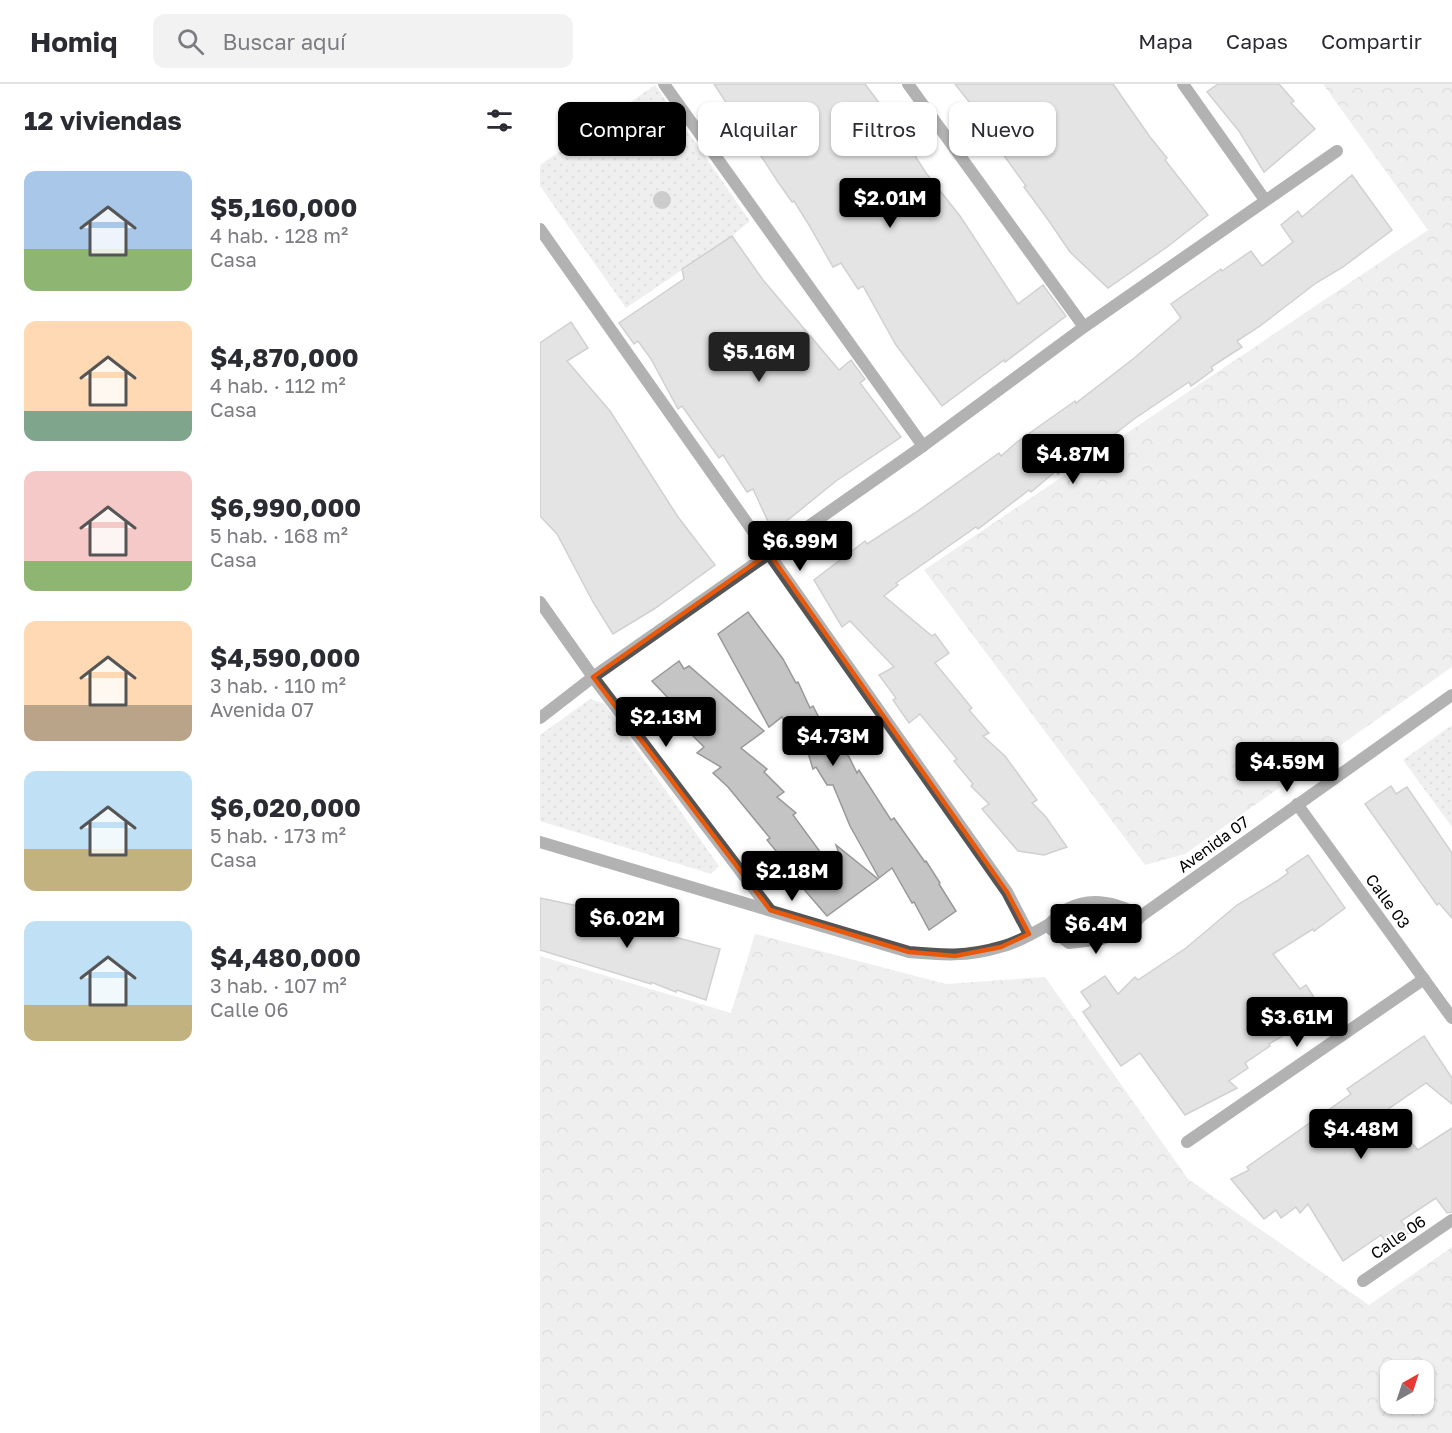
<!DOCTYPE html>
<html lang="es">
<head>
<meta charset="utf-8">
<style>
  body { margin:0; font-family:"Golos Text",sans-serif; background:#f2f2f3; color:#2b2b33; height:100vh; display:flex; flex-direction:column; font-size:22px; white-space:nowrap }
  * { box-sizing:border-box; margin:0 }
  p { font-size:20px; color:#7c7c81 }
  .icon { flex:none; width:33px; height:33px; fill:none; stroke:currentColor; stroke-width:2; stroke-linecap:round; stroke-linejoin:round }
  .map { position:relative; flex:1; overflow:hidden }
  .side { display:flex; flex-direction:column; background:#fff; width:540px }
  .side>* { flex:none }
  .banner { position:absolute; left:18px; top:18px; width:570px; height:54px; display:flex; gap:12px }
  .needle { width:39px; rotate:39deg }
  .tools { position:absolute; left:840px; top:1276px; display:grid; gap:12px }
  .tools a { display:grid; place-items:center; width:54px; height:54px; border-radius:12px; background:#fff; box-shadow:0 2px 4px #0004; font-size:30px }
  .price { position:absolute; translate:-50% -51px; padding:0 14px; border-radius:6px; background:#000; color:#fff; font-size:20px; line-height:39px; filter:drop-shadow(0 2px 3px #0008) }
  .price::after { content:''; position:absolute; left:50%; top:36px; width:18px; height:14px; margin-left:-9px; background:inherit; clip-path:polygon(0 0,100% 0,50% 100%) }
  .price.on { background:#222; color:#fff }
  ul { padding:0; list-style:none }
  li { display:flex; align-items:center; gap:18px; height:150px; padding:0 24px }
  li span { display:grid; place-items:center; flex:none; width:168px; height:120px; border-radius:12px; color:#555 }
  li>.icon { margin-inline-start:auto }
  span .icon { width:72px; height:72px; fill:#fffc; stroke-width:1 }
  li b { font-size:26px }
  h2 { display:flex; justify-content:space-between; align-items:center; height:72px; padding:0 24px; font-size:26px }
  .tag { padding:0 21px; border-radius:12px; background:#fff; box-shadow:0 2px 4px #0004; font-size:21px; line-height:54px }
  .tag.on { background:#000; color:#fff }
  header { display:flex; align-items:center; gap:36px; box-sizing:border-box; height:84px; padding:0 30px; background:#fff; border-bottom:2px solid #e1e1e2 }
  header strong { font-size:28px }
  nav { display:flex; gap:33px; margin-inline-start:auto; font-size:21px }
  .search { width:420px; height:54px; background:#f2f2f3; display:flex; align-items:center; gap:15px; box-sizing:border-box; padding:0 21px; border-radius:12px; color:#7c7c81; font-size:22px }
  main { display:flex; flex:1; min-height:0 }
  .map>svg:first-child { display:block }
  .grass { fill:url(#grass-dots) }
  .forest { fill:url(#forest-crowns); fill-rule:evenodd }
  .building { fill:#c4c4c4; stroke:#989898; stroke-width:1.5 }
  .lines { fill:none; stroke-linecap:round; stroke-linejoin:round }
  .street { stroke:#545454; stroke-width:12 }
  .tree { fill:#8e8e8e }
  .marked { fill:none; stroke:#e8590c; stroke-width:4.5; stroke-linejoin:round }
  .labels { text-anchor:middle; stroke-width:4.5; stroke-linejoin:round; paint-order:stroke }
  .street-label { font-size:16px; fill:#000; stroke:#fff }
</style>
</head>
<body>
<header>
<strong>Homiq</strong>
<div class="search"><svg class="icon" aria-label="search" viewBox="0 0 24 24"><circle cx="10" cy="10" r="6"/><path d="M15 15l6 6"/></svg>Buscar aquí</div>
<nav><a>Mapa</a><a>Capas</a><a>Compartir</a></nav>
</header>
<main>
<section class="side">
<h2>12 viviendas<svg class="icon" aria-label="filters" viewBox="0 0 24 24"><path d="M4 7h16M4 17h16"/><circle cx="9" cy="7" r="2"/><circle cx="15" cy="17" r="2"/></svg></h2>
<ul>
<li><span style="background:linear-gradient(#a9c7e8 65%,#8fb573 0)"><svg class="icon" aria-label="home" viewBox="0 0 24 24"><path d="M3 11l9-7 9 7M6 9v11h12V9"/></svg></span><div><b>$5,160,000</b><p>4 hab. · 128 m²</p><p>Casa</p></div></li>
<li><span style="background:linear-gradient(#ffd9b3 75%,#7fa58c 0)"><svg class="icon" aria-label="home" viewBox="0 0 24 24"><path d="M3 11l9-7 9 7M6 9v11h12V9"/></svg></span><div><b>$4,870,000</b><p>4 hab. · 112 m²</p><p>Casa</p></div></li>
<li><span style="background:linear-gradient(#f6c9c9 75%,#8fb573 0)"><svg class="icon" aria-label="home" viewBox="0 0 24 24"><path d="M3 11l9-7 9 7M6 9v11h12V9"/></svg></span><div><b>$6,990,000</b><p>5 hab. · 168 m²</p><p>Casa</p></div></li>
<li><span style="background:linear-gradient(#ffd9b3 70%,#b9a48a 0)"><svg class="icon" aria-label="home" viewBox="0 0 24 24"><path d="M3 11l9-7 9 7M6 9v11h12V9"/></svg></span><div><b>$4,590,000</b><p>3 hab. · 110 m²</p><p>Avenida 07</p></div></li>
<li><span style="background:linear-gradient(#bfe0f5 65%,#c2b280 0)"><svg class="icon" aria-label="home" viewBox="0 0 24 24"><path d="M3 11l9-7 9 7M6 9v11h12V9"/></svg></span><div><b>$6,020,000</b><p>5 hab. · 173 m²</p><p>Casa</p></div></li>
<li><span style="background:linear-gradient(#bfe0f5 70%,#c2b280 0)"><svg class="icon" aria-label="home" viewBox="0 0 24 24"><path d="M3 11l9-7 9 7M6 9v11h12V9"/></svg></span><div><b>$4,480,000</b><p>3 hab. · 107 m²</p><p>Calle 06</p></div></li>
</ul>
</section>
<div class="map">
<svg width="912" height="1349" viewBox="0 0 912 1349">
  <defs>
    <pattern id="grass-dots" width="8" height="8" patternUnits="userSpaceOnUse" patternTransform="scale(1.5)"><rect width="8" height="8" fill="#dbdbdb"/><path d="M2 2h.1M6 6h.1" fill="none" stroke="#bababa" stroke-width="1.8" stroke-linecap="round"/></pattern>
    <pattern id="forest-crowns" width="20" height="18" patternUnits="userSpaceOnUse" patternTransform="scale(1.5)"><rect width="20" height="18" fill="#dbdbdb"/><path d="M2 6a3 3 0 1 1 6 0M12 15a3 3 0 1 1 6 0" fill="none" stroke="#bababa"/></pattern>
  </defs>
  <rect width="100%" height="100%" fill="#fff"/>
  <g class="grass">
    <polygon points="115,1 210,137 192,152 86,224 0,102 0,81"/>
    <polygon points="50,615 65,620 179,782 171,790 0,737 0,651"/>
    <polygon points="912,641 912,743 863,676"/>
  </g>
  <g class="forest">
    <polygon points="783,0 912,0 912,583 645,770 605,781 384,486 888,146"/>
    <path d="M215,850L406,900L505,893L648,1095L829,1221L912,1163V1349H0V872L191,929ZM850,1287H884V1320H850Z"/>
  </g>
  <g class="building">
    <polygon points="174,0 325,0 367,56 366,58 386,89 420,132 478,220 503,201 526,232 465,278 464,276 402,322 356,261 323,202 318,205 301,179 293,183 269,141 254,117 252,118 238,98"/>
    <polygon points="415,0 573,0 610,53 627,74 625,76 668,131 627,163 568,204 530,168 509,137 484,103 486,102 431,26 434,24"/>
    <polygon points="678,0 739,0 754,17 751,19 775,45 724,88 699,47 667,8"/>
    <polygon points="812,91 852,146 803,183 776,199 720,242 697,257 702,263 671,283 673,286 651,302 649,298 594,335 544,374 541,370 518,390 516,387 491,408 489,406 438,445 436,443 356,499 358,501 344,512 392,552 395,550 409,569 395,579 432,624 429,626 449,649 443,652 465,672 497,716 492,719 506,733 527,763 504,771 478,767 442,725 449,720 431,702 433,700 414,677 417,675 380,630 369,639 353,616 356,614 339,591 354,583 310,537 302,543 274,496 325,457 327,460 375,429 459,369 461,372 477,358 535,317 536,319 593,275 641,234 631,220 681,185 682,187 711,167 722,182 753,158 741,141 758,127 762,133"/>
    <polygon points="192,152 223,196 299,286 311,276 325,295 320,299 361,353 296,397 233,448 213,405 207,408 183,371 179,374 142,322 138,325 111,275 98,257 94,260 79,239 144,195 142,185"/>
    <polygon points="31,238 48,264 27,277 70,327 138,433 175,481 114,525 73,550 53,518 17,450 0,432 0,259"/>
    <polygon points="208,528 243,575 256,599 258,598 270,624 273,622 285,645 288,642 309,673 317,689 319,686 351,736 354,734 385,778 386,777 400,799 399,800 416,827 389,846 374,818 372,819 352,784 339,794 310,742 293,701 287,701 276,683 273,685 264,656 256,662 242,633 229,643 178,550"/>
    <polygon points="139,577 144,585 149,582 224,647 201,664 227,685 224,688 244,708 237,713 256,729 253,731 289,780 300,772 296,761 338,795 287,832 242,780 245,778 227,756 230,754 188,703 173,689 181,683 157,669 164,663 124,623 132,618 112,597"/>
    <polygon points="851,702 856,710 867,703 912,769 912,834 899,819 897,821 825,720"/>
    <polygon points="768,771 805,824 774,847 773,845 733,870 760,905 766,901 782,926 773,931 774,934 729,960 730,962 705,979 708,984 689,997 697,1004 645,1031 600,969 581,982 543,928 551,922 541,908 565,892 578,910 595,893 598,896 646,864 697,821 737,797 748,789 746,786"/>
    <polygon points="0,814 43,823 42,825 98,840 127,851 180,865 166,916 137,906 136,908 111,898 111,900 0,866"/>
    <polygon points="884,952 912,994 912,1020 886,999 844,1028 878,1066 912,1044 912,1128 907,1129 896,1114 861,1137 870,1148 849,1162 841,1151 803,1177 768,1120 760,1129 756,1123 741,1134 736,1126 724,1135 691,1095 709,1086 707,1083 811,1010 807,1005"/>
  </g>
  <g class="lines">
    <g class="street">
      <polyline points="124,0 383,362"/>
      <polyline points="368,0 544,243"/>
      <polyline points="643,0 725,116"/>
      <polyline points="0,145 467,808 489,850"/>
      <polyline points="0,518 53,593 230,826"/>
      <polyline points="0,634 53,593 383,362 544,243 797,67"/>
      <polyline points="757,720 912,934"/>
      <path d="M0,758L369,868C402,871 427,873 460,863C473,860 494,849 506,842C513,838 519,829 527,825C551,812 578,819 601,832"/>
      <polyline points="507,842 529,859 562,855 580,848 591,844 601,832 912,611"/>
      <polyline points="647,1058 884,895"/>
      <polyline points="823,1197 912,1136"/>
    </g>
  </g>
  <circle class="tree" cx="122" cy="116" r="9"/>
  <path d="M0 0H912V1349H0ZM229,469L467,808L489,850L461,863L415,872L369,868L230,826L53,593Z" fill="#fff" fill-opacity=".55" fill-rule="evenodd"/>
  <path class="marked" d="M229,469L467,808L489,850L461,863L415,872L369,868L230,826L53,593Z"/>
  <g class="labels">
    <g class="street-label">
      <text transform="translate(673 760) rotate(-36)" y="6">Avenida 07</text>
      <text transform="translate(848 817) rotate(54)" y="6">Calle 03</text>
      <text transform="translate(858 1153) rotate(-35)" y="6">Calle 06</text>
    </g>
  </g>
</svg>
<div class="tools">
<a><svg class="needle" viewBox="-14 -14 28 28"><path d="M0-13l5 13h-10z" fill="#e53935"/><path d="M0 13l5-13h-10z" fill="#7c7c81"/></svg></a>
</div>
<b class="price" style="left:350px;top:145px">$2.01M</b>
<b class="price on" style="left:219px;top:299px">$5.16M</b>
<b class="price" style="left:533px;top:401px">$4.87M</b>
<b class="price" style="left:260px;top:488px">$6.99M</b>
<b class="price" style="left:126px;top:664px">$2.13M</b>
<b class="price" style="left:293px;top:683px">$4.73M</b>
<b class="price" style="left:747px;top:709px">$4.59M</b>
<b class="price" style="left:252px;top:818px">$2.18M</b>
<b class="price" style="left:87px;top:865px">$6.02M</b>
<b class="price" style="left:556px;top:871px">$6.4M</b>
<b class="price" style="left:757px;top:964px">$3.61M</b>
<b class="price" style="left:821px;top:1076px">$4.48M</b>
<div class="banner">
<a class="tag on">Comprar</a>
<a class="tag">Alquilar</a>
<a class="tag">Filtros</a>
<a class="tag">Nuevo</a>
</div>
</div>
</main>
</body>
</html>
